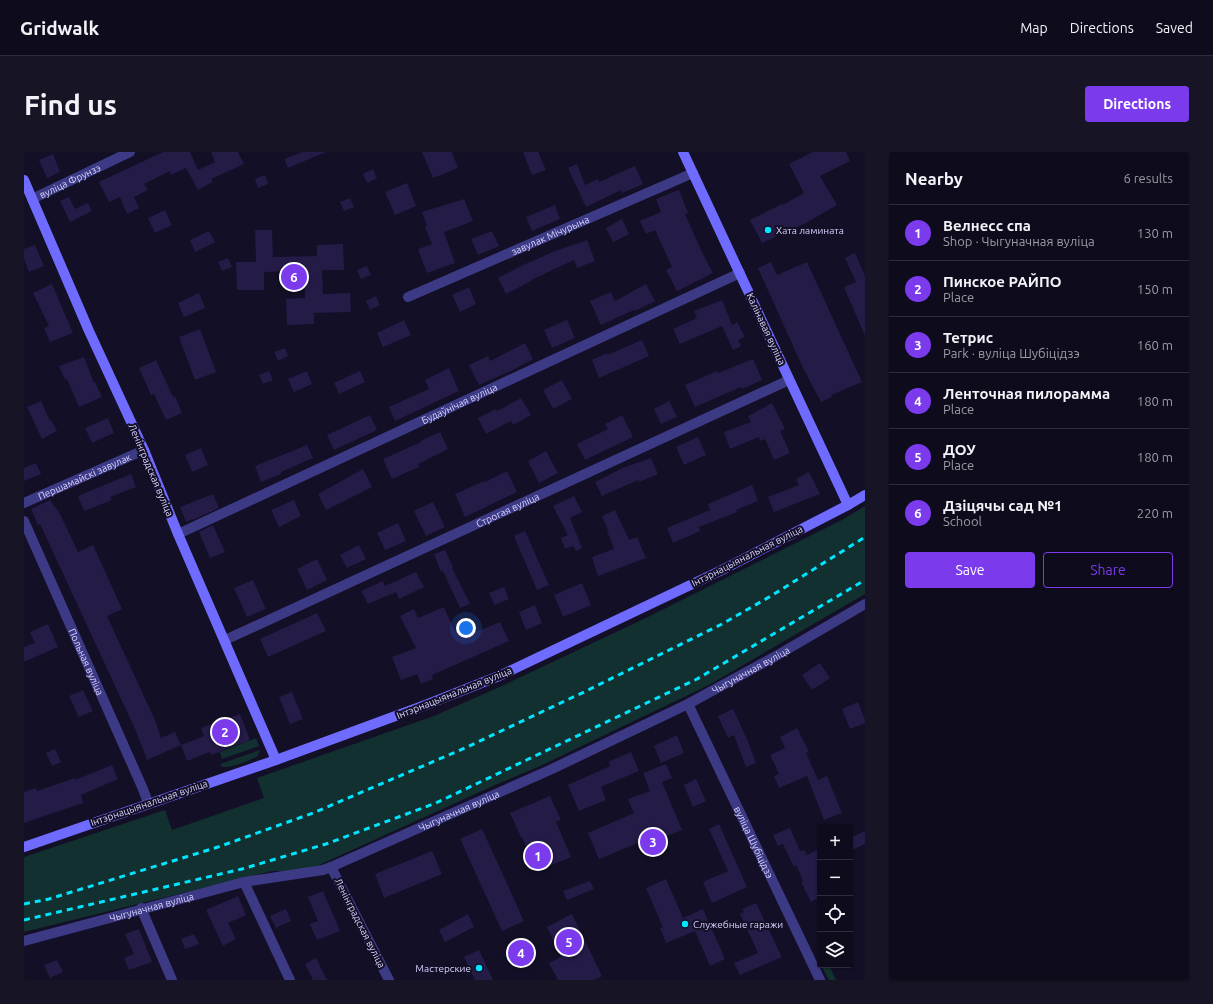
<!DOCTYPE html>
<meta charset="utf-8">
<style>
body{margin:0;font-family:Ubuntu,sans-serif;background:#171425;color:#f1f3f6}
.controls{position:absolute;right:12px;bottom:12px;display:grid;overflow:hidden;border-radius:4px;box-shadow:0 1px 3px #0004}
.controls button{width:36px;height:36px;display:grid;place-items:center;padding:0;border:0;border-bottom:1px solid #2e2b3b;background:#0e0b1c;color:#f1f3f6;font:20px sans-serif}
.you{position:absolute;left:442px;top:476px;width:14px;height:14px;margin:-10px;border:3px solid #fff;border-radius:50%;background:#1a73e8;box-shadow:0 0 0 6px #1a73e833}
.badge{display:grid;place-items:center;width:26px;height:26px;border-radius:50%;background:#7c3aed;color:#fff;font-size:13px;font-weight:700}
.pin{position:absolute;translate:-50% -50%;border:2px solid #fff;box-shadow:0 1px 4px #0006}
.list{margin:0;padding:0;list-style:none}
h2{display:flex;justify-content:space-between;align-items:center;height:52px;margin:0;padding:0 16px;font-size:17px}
h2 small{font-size:13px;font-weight:400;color:#9b9ba3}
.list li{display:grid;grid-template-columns:26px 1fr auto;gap:12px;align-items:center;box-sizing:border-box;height:56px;padding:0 16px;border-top:1px solid #2e2b3b}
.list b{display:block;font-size:15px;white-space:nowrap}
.list p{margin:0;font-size:13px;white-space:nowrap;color:#9b9ba3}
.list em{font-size:13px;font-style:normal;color:#9b9ba3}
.actions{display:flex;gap:8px;padding:12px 16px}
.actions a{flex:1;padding:9px 0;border:1px solid #7c3aed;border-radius:4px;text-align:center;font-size:14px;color:#7c3aed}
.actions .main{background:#7c3aed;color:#fff}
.icon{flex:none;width:22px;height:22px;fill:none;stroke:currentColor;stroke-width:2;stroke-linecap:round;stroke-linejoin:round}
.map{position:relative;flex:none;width:841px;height:828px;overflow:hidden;border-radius:4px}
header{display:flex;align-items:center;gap:24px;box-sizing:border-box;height:56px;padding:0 20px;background:#0e0b1c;border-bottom:1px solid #2e2b3b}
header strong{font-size:19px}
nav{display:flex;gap:22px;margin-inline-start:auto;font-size:14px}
.intro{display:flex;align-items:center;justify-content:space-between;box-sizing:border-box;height:96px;padding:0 24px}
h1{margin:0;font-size:28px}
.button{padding:10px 18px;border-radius:4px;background:#7c3aed;color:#fff;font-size:14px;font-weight:700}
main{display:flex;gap:24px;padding:0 24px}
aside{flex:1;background:#0e0b1c;border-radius:4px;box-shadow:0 1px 3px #0004}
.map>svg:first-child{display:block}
.green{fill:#12302f}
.building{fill:#241b47}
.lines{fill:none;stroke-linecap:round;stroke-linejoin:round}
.street{stroke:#3d3a85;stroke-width:10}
.secondary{stroke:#6f6bff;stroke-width:10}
.rail{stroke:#00e5ff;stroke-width:3;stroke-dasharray:6 5;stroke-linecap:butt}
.poi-dot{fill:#00e5ff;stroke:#130f26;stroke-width:1.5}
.labels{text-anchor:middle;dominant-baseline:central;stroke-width:4;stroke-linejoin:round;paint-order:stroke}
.street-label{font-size:10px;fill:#d9d4ff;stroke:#130f26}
.poi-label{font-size:10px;fill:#d9d4ff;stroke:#130f26;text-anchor:start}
</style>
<header>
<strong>Gridwalk</strong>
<nav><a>Map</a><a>Directions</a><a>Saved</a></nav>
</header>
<div class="intro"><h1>Find us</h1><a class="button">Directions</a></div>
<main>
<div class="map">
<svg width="841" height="828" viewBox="0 0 841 828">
<rect width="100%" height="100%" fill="#130f26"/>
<g class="green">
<polygon points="841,354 841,442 685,533 514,615 471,633 293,714 270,719 248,719 0,780 0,705 141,658 148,678 240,646 233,626 410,564 480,533 624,465 818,368"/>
<polygon points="232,586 235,594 198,607 196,600"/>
<path d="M 236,598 L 234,604 C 224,609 209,616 198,615 L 196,612 Z"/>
<polygon points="797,813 805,813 812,828 805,828"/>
</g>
<g class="building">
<polygon points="139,0 166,0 174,18 191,10 187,0 214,0 220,12 187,27 189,30 174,38 162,16 147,23 146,19 120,32 124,38 110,45 115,56 103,62 96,45 85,50 75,30"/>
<polygon points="278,0 302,0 264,16 260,7"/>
<polygon points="398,0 428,0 434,16 409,26"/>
<polygon points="499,0 514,0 522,18 508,23"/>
<polygon points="789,0 822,0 826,9 796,24 813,53 784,70 738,91 726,68 758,52 759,53 780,41 765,12"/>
<polygon points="29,2 36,20 23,26 15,8"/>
<polygon points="553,12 561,33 574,27 575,30 611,14 619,32 598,41 597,38 562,55 544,16"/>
<polygon points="349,17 353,26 343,31 339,22"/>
<polygon points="241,23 244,32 234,36 231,27"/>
<polygon points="383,31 392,54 371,63 361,40"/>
<polygon points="655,38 664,61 661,62 678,100 689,121 653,139 642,118 648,115 631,78 622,82 616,69 637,60 632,47"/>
<polygon points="45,45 51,57 64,51 68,59 46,70 36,49"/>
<polygon points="326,46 330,55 320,59 316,50"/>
<polygon points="440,47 449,69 420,80 431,111 403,121 394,97 408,92 401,75 403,74 398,60"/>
<polygon points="531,53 536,67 508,79 502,65"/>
<polygon points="141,58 148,73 131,81 124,66"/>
<polygon points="598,67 605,82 589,90 582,76"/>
<polygon points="231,78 248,78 249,105 293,104 293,93 319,92 320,118 298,118 299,142 326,141 327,160 290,161 290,172 263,173 262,147 281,146 280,119 240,120 240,138 213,138 212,110 232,110"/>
<polygon points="185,79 191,90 171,100 166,88"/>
<polygon points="468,79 475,94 454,103 447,87"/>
<polygon points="563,88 571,109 553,116 550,108 507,128 507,129 482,142 474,126 499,113 529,100"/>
<polygon points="11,93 20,114 5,120 0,107 0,97"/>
<polygon points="831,101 841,124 841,184 820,135 832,130 821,106"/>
<polygon points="204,106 208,115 198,119 194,110"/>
<polygon points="747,110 753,123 783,110 838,230 807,243 808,245 797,250 779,216 734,116"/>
<polygon points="343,114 347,123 337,127 333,118"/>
<polygon points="28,132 49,181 26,190 20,176 25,174 9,141"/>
<polygon points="622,132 631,149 611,159 610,158 577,173 566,149 587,140 591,149"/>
<polygon points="445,135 452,152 436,160 428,143"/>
<polygon points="175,141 181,156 160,165 154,151"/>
<polygon points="352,144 356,153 346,158 342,149"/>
<polygon points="698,148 708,173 713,170 721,185 714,188 717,194 709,198 698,174 656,192 649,177 673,166 670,159"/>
<polygon points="380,168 387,183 359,195 353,181"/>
<polygon points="543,168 551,186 528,196 520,178"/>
<polygon points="176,177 192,220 171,228 155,185"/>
<polygon points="618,188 625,204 575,226 568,208 583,201 583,203"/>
<polygon points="501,191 509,207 489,218 455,233 445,213 464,204 466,209"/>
<polygon points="261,196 264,204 254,209 250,200"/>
<polygon points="60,205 70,231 71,230 78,245 55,255 43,227 41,228 35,214"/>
<polygon points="729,207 738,228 718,237 717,235 671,255 661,233 693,219 694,221"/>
<polygon points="132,208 149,245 151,244 158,261 142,268 130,242 127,243 115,216"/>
<polygon points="425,216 435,239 371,269 365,255 405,237 401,228"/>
<polygon points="245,219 249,228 239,232 235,223"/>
<polygon points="283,219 288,232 270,240 264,227"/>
<polygon points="336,219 341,230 315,242 310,231"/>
<polygon points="538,228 548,247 529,257 519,238"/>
<polygon points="497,246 507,263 489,273 487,269 462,282 454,266 472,257 473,259"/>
<polygon points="17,249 26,269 27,268 33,279 18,287 3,255"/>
<polygon points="645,249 653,265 637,272 630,257"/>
<polygon points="748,251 761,277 756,279 766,301 750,308 741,287 736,289 735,285 706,297 700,280 727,270 724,264"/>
<polygon points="346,263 353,278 310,298 303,283"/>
<polygon points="598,263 609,285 561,308 553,292 584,277 581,272"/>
<polygon points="84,266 90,281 68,291 61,276"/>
<polygon points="416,280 424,297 394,312 395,315 368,327 359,307 397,290 396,289"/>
<polygon points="674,285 682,303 660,313 652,295"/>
<polygon points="283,293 289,306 257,320 257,322 237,330 231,314"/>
<polygon points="177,296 184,313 168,320 161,303"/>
<polygon points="522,299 534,321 515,331 504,309"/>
<polygon points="627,306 634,322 615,330 614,328 578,344 571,330 599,316"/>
<polygon points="12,311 17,322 0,329 0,316"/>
<polygon points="339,317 348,335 302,358 294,342"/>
<polygon points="483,319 493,340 441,365 431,342 460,329 461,330"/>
<polygon points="785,320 796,342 750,360 744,345 775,333 772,327"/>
<polygon points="107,322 112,335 86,345 88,348 60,359 54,344"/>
<polygon points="728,333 734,349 712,358 713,360 675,375 676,379 649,391 643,376 686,358 684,352"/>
<polygon points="189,342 195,356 169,368 169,367 162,370 156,355"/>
<polygon points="550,344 558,360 546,366 558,396 552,399 549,394 541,397 537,386 544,383 529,354"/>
<polygon points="26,348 36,362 54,400 69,393 98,457 83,464 131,568 137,586 151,580 157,593 123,608 111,577 16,372 14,373 7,357"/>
<polygon points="270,348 277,364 255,375 247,358"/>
<polygon points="409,350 421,375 402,384 390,359"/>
<polygon points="591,358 605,388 613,385 622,406 574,424 568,405 590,397 583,379 584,378 578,364"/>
<polygon points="374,371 382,389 361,398 353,381"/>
<polygon points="189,373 201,400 186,406 175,380"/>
<polygon points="501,379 525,433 513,438 490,384"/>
<polygon points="335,393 342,407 323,416 316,403"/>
<polygon points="421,398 429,415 428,416 446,452 436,456 419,419 417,420 410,402"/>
<polygon points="293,407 303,428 283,438 273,417"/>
<polygon points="392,420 400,435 375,447 372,440 344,452 337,439 359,429 361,434"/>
<polygon points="229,428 242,457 223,465 210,436"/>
<polygon points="558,431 567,453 539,465 530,443"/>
<polygon points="480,435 485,447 470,453 465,441"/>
<polygon points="511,453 518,471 502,478 495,460"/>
<polygon points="420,455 431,480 441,476 444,483 476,470 485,489 408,523 409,527 397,532 393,522 377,528 368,505 392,496 376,464 390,457 394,466"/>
<polygon points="293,461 302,479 244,505 236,487"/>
<polygon points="24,472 34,495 0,510 0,495 11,491 6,480"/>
<polygon points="796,511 806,526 788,538 778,523"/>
<polygon points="59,538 69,559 55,565 45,544"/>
<polygon points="268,540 279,567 266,572 255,545"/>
<polygon points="834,550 841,568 841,571 826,577 818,557"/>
<polygon points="709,557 723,587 732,611 722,615 710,583 704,586 694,564"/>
<polygon points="216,562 226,588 187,603 186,600 163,609 157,593 180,584 177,576"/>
<polygon points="773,576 785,600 782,601 794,628 803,624 818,661 800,668 783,624 755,636 750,624 755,622 746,603 761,596 756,585"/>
<polygon points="653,583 660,601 637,611 630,594"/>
<polygon points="31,597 37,610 28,614 22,601"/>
<polygon points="607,600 615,619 577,635 582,648 555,659 544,633 586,614 584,610"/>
<polygon points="642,612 648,626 638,630 658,678 640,685 642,690 625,698 621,688 575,707 564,681 610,661 604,647 626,639 619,621"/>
<polygon points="88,613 94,627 57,643 59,651 0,671 0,640 12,636 13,639 51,626 51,628"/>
<polygon points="672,627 682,649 669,655 660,633"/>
<polygon points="526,644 537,668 532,670 547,705 513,719 498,685 497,685 486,661"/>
<polygon points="695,672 723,735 688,751 679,730 704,719 685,677"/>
<polygon points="766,676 776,699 780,698 783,703 796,696 796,745 787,750 777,730 779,729 772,713 770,715 759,692 754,694 749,683"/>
<polygon points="458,677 500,769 478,779 436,687"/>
<polygon points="841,679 841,692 826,699 826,686"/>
<polygon points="408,699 418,722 360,746 351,722"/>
<polygon points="642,727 659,766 679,757 701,807 686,814 671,779 642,791 636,776 639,775 622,736"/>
<polygon points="566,729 570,737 543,748 539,739"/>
<polygon points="299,739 316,779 293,788 286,772 294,769 284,745"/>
<polygon points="214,744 222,763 204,771 212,787 199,794 182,758"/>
<polygon points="732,751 758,805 716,823 710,811 734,801 716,762 720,760 718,757"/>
<polygon points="262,757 267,769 252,776 246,764"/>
<polygon points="444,762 450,775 421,790 415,778"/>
<polygon points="548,762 578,824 570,828 534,828 525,811 537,805 523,775"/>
<polygon points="115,777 128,810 105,818 100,806 110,802 101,782"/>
<polygon points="170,782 175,792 161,797 157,787"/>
<polygon points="504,791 510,803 490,812 484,800"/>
<polygon points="455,798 469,828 451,828 440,805"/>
<polygon points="292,806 303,828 289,828 281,812"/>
<polygon points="33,808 39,820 26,826 20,813"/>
</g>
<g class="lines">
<g class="street">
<path id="s1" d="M 8,47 L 106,0"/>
<path id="s2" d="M 384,145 L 669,21"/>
<path id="s3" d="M 0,351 L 120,298"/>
<path id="s4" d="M 0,369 L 119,637 L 124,651"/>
<path id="s5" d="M 154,382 L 716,121"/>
<path id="s6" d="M 201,488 L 765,228"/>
<path id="s7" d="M 664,552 L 796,828"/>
<polyline points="307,715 365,828"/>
<polyline points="220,730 266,828"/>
<polyline points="117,756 148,828"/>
<path id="s8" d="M 0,789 L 220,730 L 299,718 L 307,715 L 528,617 L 664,552 L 752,504 L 841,452"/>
</g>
<g class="secondary">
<polyline points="659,0 824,353"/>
<polyline points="0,28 65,179 120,298 154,382 252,608"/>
<polyline points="0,695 252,608 404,552 475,524 700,417 824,353 841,343"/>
</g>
<g class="rail">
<polyline points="0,752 25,747 194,695 289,661 441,596 560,540 698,472 747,444 841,385"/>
<polyline points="0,768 218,717 302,692 412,651 673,527 841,428"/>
</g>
</g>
<g class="poi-dot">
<circle cx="744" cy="78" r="4"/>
<circle cx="661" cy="772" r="4"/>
<circle cx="455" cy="816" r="4"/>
</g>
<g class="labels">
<g class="street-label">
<text stroke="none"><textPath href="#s1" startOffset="42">вуліца Фрунзэ</textPath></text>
<text stroke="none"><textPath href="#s2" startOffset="155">завулак Мічурына</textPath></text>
<text transform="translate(742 177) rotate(65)">Калінавая вуліца</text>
<text stroke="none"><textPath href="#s5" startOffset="310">Будаўнічая вуліца</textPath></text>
<text transform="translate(127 318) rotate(67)">Ленінградская вуліца</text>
<text stroke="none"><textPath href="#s3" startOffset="66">Першамайскі завулак</textPath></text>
<text stroke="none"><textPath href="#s6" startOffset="311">Строгая вуліца</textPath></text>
<text transform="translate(723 404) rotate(-27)">Інтэрнацыянальная вуліца</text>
<text stroke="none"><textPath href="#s4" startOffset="154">Польная вуліца</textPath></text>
<text stroke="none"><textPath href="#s8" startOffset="780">Чыгуначная вуліца</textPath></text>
<text transform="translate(430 541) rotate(-22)">Інтэрнацыянальная вуліца</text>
<text transform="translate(125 651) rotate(-19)">Інтэрнацыянальная вуліца</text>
<text stroke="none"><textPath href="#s8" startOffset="456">Чыгуначная вуліца</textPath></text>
<text stroke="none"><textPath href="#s7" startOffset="153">вуліца Шубіцідзэ</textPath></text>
<text stroke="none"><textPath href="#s8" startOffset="132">Чыгуначная вуліца</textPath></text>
<text transform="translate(336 771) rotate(63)">Ленінградская вуліца</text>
</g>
<g class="poi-label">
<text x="752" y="78">Хата ламината</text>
<text x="669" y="772">Служебные гаражи</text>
<text x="447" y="816" text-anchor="end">Мастерские</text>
</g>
</g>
</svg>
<div class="controls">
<button>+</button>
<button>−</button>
<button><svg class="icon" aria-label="locate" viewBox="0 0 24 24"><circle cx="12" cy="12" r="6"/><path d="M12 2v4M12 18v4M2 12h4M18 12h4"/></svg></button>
<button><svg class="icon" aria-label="layers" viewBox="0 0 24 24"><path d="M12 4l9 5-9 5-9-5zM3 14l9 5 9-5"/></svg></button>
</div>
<div class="you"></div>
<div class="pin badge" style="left:514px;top:704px">1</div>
<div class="pin badge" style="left:201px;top:580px">2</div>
<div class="pin badge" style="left:629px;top:690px">3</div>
<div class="pin badge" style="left:497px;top:801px">4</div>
<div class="pin badge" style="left:545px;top:790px">5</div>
<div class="pin badge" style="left:270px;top:125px">6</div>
</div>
<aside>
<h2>Nearby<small>6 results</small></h2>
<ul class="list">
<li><span class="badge">1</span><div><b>Велнесс спа</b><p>Shop · Чыгуначная вуліца</p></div><em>130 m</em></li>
<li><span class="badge">2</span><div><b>Пинское РАЙПО</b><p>Place</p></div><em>150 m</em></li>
<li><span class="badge">3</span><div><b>Тетрис</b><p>Park · вуліца Шубіцідзэ</p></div><em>160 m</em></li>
<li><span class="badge">4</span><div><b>Ленточная пилорамма</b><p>Place</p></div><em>180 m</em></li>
<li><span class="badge">5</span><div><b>ДОУ</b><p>Place</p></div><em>180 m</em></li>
<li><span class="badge">6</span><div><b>Дзіцячы сад №1</b><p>School</p></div><em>220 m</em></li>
</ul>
<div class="actions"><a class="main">Save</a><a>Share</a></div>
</aside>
</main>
